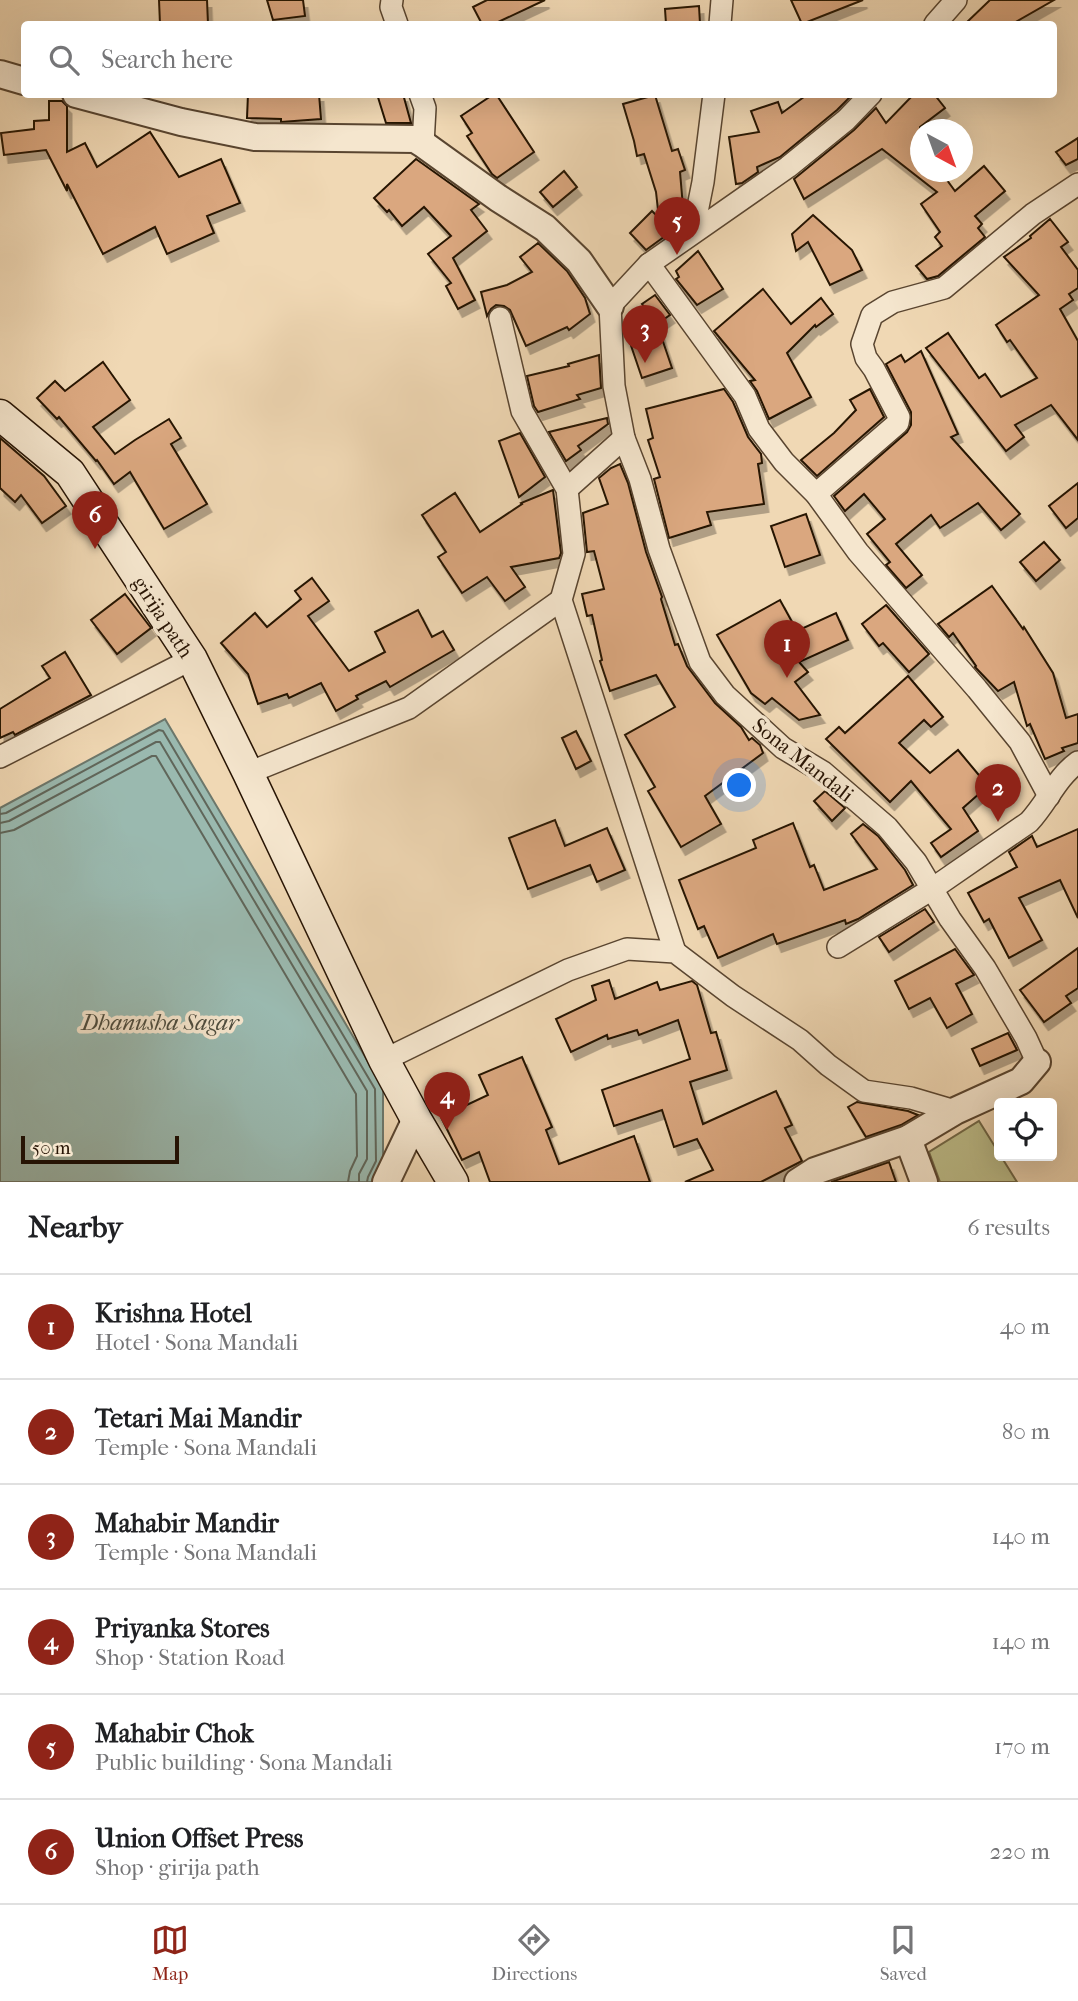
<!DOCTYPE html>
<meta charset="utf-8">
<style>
body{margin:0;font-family:"IM FELL French Canon",serif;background:#f2f2f2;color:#202124}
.controls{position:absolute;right:21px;bottom:21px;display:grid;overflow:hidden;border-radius:7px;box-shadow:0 7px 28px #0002}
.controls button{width:63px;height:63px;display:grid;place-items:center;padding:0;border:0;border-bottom:2px solid #e0e0e0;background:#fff;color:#202124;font:35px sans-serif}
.compass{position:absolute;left:910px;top:119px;width:63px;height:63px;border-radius:50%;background:#fff;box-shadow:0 7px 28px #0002;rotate:139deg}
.scale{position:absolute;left:21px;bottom:18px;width:158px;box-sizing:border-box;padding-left:7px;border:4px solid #271404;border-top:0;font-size:19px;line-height:24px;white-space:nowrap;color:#271404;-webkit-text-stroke:5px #f5e6ce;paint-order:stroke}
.you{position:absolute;left:740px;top:786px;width:24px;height:24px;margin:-18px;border:5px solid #fff;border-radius:50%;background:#1a73e8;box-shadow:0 0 0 10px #1a73e833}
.badge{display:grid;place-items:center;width:46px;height:46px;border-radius:50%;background:#8f2418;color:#fff;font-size:23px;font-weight:700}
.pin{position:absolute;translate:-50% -58px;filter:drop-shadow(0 2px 4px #0008)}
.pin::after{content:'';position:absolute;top:37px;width:24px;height:21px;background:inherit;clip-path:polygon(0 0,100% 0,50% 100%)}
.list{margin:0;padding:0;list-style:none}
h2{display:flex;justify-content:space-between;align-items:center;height:91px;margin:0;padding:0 28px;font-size:30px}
h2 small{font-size:23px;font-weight:400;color:#757577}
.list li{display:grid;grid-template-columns:46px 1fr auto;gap:21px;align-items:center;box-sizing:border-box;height:105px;padding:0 28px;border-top:2px solid #e0e0e0}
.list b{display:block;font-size:26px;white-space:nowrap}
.list p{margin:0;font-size:23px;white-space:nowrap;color:#757577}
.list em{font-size:23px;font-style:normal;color:#757577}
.icon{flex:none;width:38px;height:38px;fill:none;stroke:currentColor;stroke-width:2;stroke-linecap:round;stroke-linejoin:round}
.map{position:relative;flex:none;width:1078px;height:1182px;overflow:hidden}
.search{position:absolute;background:#fff;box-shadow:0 7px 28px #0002;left:21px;right:21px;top:21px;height:77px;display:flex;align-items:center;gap:18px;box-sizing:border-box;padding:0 24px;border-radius:7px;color:#757577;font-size:26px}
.sheet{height:721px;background:#fff}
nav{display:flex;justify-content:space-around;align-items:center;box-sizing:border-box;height:98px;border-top:2px solid #e0e0e0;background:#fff;font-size:19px;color:#757577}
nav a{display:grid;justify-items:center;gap:4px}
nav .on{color:#8f2418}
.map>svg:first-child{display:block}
.green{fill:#bdbe8b;stroke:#726948;stroke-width:2}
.water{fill:#9ab9af;stroke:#6c776b;stroke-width:2}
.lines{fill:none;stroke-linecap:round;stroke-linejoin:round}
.shore{stroke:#60665a;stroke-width:2}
.building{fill:#daa77f;stroke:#271404;stroke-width:2;filter:url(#shadow)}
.minor-casing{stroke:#594530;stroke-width:24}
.tertiary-casing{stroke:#594530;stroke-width:30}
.secondary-casing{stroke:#271404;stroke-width:33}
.minor{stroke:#f5e6ce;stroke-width:21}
.tertiary{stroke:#f5e6ce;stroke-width:26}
.secondary{stroke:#f5e6ce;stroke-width:30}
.labels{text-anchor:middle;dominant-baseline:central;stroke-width:7;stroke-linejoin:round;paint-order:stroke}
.street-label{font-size:21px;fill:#271404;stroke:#f5e6ce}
.water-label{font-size:23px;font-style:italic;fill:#4f4e40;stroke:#f5e6ce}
</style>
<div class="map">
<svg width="1078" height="1182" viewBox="0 0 1078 1182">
<defs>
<filter id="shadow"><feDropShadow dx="4.5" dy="8" stdDeviation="0" flood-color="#0004"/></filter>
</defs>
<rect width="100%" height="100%" fill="#f0d8b4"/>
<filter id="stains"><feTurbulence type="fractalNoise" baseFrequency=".00286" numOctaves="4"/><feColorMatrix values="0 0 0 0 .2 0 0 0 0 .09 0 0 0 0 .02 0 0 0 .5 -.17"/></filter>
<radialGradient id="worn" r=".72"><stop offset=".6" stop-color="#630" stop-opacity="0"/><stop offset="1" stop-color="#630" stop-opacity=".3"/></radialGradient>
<polygon class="green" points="979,1121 1017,1182 940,1182 929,1152"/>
<polygon class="water" points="165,719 383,1087 383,1163 373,1182 0,1182 0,808"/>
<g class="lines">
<g class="shore">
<polyline points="0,814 6,813 159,730 163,731 375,1089 376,1161 368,1177 367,1182"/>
<polyline points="0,823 9,821 156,742 160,742 367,1091 367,1159 359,1174 359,1182"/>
<polyline points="0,833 14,830 152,756 156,756 356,1094 357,1156 350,1171 348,1182"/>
</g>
</g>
<g class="building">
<polygon points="159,0 207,0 208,24 160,24"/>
<polygon points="267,0 303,0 305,16 273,20"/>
<polygon points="487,0 545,0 494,24 482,24 473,7"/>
<polygon points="791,0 863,0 802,24"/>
<polygon points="990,0 1054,0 1012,24 965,24"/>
<polygon points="699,6 700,24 666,24 665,9"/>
<polygon points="248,94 319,94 321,119 281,122 281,119 247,118"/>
<polygon points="377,94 403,94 411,123 386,123"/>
<polygon points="494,94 496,94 534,152 497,178 492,174 467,136 472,133 461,116"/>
<polygon points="808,94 852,95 837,110 780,157 757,167 758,172 742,183 736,184 729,137 759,132 751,111 778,102 782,113"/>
<polygon points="914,94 934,94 945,108 920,127 920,172 941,172 955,191 984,166 1005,191 975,216 982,224 978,228 985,237 938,276 927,279 916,266 942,246 935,237 940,232 921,204 937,192 882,149 804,199 794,179 854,130 876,108 886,123"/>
<polygon points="655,95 672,151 678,149 685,170 680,172 683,207 658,210 656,192 644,154 637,156 634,141 623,104"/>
<polygon points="49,101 62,101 67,106 67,152 85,143 97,167 150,132 179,177 221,159 240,203 207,216 214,233 167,254 155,227 103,254 67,184 67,191 46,150 4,155 1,133 34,129 34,121 49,120"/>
<polygon points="1078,138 1078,159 1066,165 1056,152"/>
<polygon points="416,159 479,204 471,210 487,231 453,258 475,300 458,309 446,286 451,283 428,254 451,236 424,207 402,226 389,210 387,212 374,198"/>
<polygon points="564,171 577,187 553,207 540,192"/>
<polygon points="652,211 672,231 646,250 630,233"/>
<polygon points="813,215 852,250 862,270 830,285 808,242 796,251 792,234"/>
<polygon points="1050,219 1068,242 1061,247 1078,270 1078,288 1069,294 1073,300 1060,309 1078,341 1078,440 1051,405 1015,425 1024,437 1006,451 926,348 948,333 979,378 985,374 1001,397 1037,378 1010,340 1007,342 996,325 1039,295 1004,257 1031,238 1030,236"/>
<polygon points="538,243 567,271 585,298 590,314 569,330 567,327 526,346 510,310 504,306 496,305 491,309 487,316 481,292 507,285 532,272 520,257"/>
<polygon points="698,251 723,289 697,305 676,279 679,277 676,271"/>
<polygon points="763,289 791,324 821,298 833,314 816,327 815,325 787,353 811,397 769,419 757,391 750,381 755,380 714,331"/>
<polygon points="655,295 670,315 657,324 672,368 642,378 624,325 651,316 642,304"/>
<polygon points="921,351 958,434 951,437 1020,514 1001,530 978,503 940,528 931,515 896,544 922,575 906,588 886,565 890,562 867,534 885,519 864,494 845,511 834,496 907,432 911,425 911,412 886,364 901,355 905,362"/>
<polygon points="599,355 601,388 577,395 580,399 538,412 534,406 527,376 569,366 568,364"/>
<polygon points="103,362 130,400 93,427 115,454 135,440 169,419 181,438 171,444 207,504 164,529 130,472 114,484 97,460 96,461 59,417 57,419 37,398 55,381 65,391"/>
<polygon points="724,389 733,402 748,437 761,454 762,463 758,464 764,504 707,512 711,525 669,538 654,479 660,477 648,440 653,438 646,409"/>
<polygon points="870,389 884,417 817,476 801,460 834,433 856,410 850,400"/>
<polygon points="607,418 608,424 578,446 581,450 566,461 549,432"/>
<polygon points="520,433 545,477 519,497 499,441"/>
<polygon points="0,438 44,476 66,506 42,523 21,495 15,502 0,488"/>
<polygon points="620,464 628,483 646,552 662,597 661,599 675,645 678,644 687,666 715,703 741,727 749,740 752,738 760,745 763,753 705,796 721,824 681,847 648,791 655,787 625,735 675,707 656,675 610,691 600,661 602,660 592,615 587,616 582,594 604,589 594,551 587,552 583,513 608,504 599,478 611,468"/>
<polygon points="1078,483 1078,518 1066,528 1049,506"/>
<polygon points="553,490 561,553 559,558 511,567 525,587 505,601 487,577 462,593 438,557 446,552 422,515 455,493 480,532 522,504 521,503"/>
<polygon points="806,514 820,555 785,567 771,526"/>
<polygon points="1044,542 1060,560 1036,581 1020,562"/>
<polygon points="312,578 329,601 308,616 349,671 385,652 375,632 418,610 432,637 443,631 454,650 390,687 386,681 356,696 358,699 336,711 321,683 289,698 287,694 258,704 248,674 221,643 255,613 267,627 301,599 295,591"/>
<polygon points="992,586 1023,629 1024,627 1053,673 1066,718 1078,714 1078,743 1062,748 1064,751 1045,759 1030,724 1027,726 1014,682 998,691 975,667 976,666 953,633 949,637 938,624"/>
<polygon points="125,594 151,628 117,654 91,620"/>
<polygon points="780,600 797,631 836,613 848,640 799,662 808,672 795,682 820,715 799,720 772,698 765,704 751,693 717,635"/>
<polygon points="886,605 929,654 909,672 883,643 879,646 862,624"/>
<polygon points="65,652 91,695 15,735 13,732 0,738 0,709 50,678 42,666"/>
<polygon points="908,676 943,717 931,727 924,720 899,743 930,773 958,750 988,786 963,808 978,831 941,857 931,843 951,829 911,781 890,802 826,739 839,727 845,733"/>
<polygon points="576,731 591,761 576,769 562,738"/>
<polygon points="825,791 845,808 832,821 814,801"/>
<polygon points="555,820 565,846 607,828 625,870 597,882 590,865 528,889 509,838"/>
<polygon points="793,823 810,867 814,865 824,890 877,869 851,834 863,824 878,836 905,870 913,885 858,919 846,924 845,920 777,944 773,934 718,958 704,926 698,929 679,880 756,848 753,840"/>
<polygon points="1078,829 1078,918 1060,880 1019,898 1042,940 1009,958 989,919 984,922 968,893 1017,867 1009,852 1032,836 1037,847"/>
<polygon points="925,909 934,922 889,952 879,937"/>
<polygon points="1078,948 1078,988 1066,996 1071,1003 1044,1022 1020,990"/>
<polygon points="955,949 974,975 956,984 972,1014 947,1028 930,998 909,1009 895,981"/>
<polygon points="609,980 615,999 657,982 660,990 692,981 697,985 711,1033 716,1032 727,1070 690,1082 703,1124 776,1091 792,1125 785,1128 802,1161 761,1182 685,1182 713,1170 697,1139 674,1147 662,1110 614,1126 602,1090 690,1059 678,1020 639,1035 637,1030 608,1039 607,1035 571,1052 556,1019 596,1000 592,986"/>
<polygon points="1008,1033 1017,1050 980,1066 972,1049"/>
<polygon points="522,1057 552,1127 546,1130 559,1164 634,1136 650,1182 490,1182 479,1152 462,1160 441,1117 488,1095 479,1075"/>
<polygon points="857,1102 908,1111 918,1115 901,1125 866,1137 848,1107"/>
<polygon points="889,1162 896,1182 831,1182"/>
</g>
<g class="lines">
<defs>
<g id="minor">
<polyline points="392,0 391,7 397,24"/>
<polyline points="720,24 722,0"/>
<polyline points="935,24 956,0"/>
<polyline points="420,94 425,108 423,144"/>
<polyline points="871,94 846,120 788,167 649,264 610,306 614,386 624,438 640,479 659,549 700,662 725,695 783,748 823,772 887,827 916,862 950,919 985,968 1026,1038 1037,1062"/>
<polyline points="693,232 703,182 714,94"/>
<polyline points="649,264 745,396 759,429 784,462 816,494 858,552 977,689 1020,742 1049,796"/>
<polyline points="500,318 522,411 567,489 574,554 561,600 675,952"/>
<polyline points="567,489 624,438"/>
<polyline points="816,494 898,423 899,417 874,369 866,358 862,344 872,315 893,302 944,288 1033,214 1078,184"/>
<polyline points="0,757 192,659"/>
<polyline points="248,773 409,708 561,600"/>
<path d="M 838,947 L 932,889 L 1029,822 C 1047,803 1056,778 1078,762"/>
<polyline points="384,1060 568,970 627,949 675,952 733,996 800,1040 828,1065 864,1091 911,1098 955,1111"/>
</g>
<g id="tertiary">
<polyline points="0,74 24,81"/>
<polyline points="76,94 181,122 255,137 415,139 423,144 498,198 545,228 579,261 610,306"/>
<polyline points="908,1139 924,1182"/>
<polyline points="386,1182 416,1119"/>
<polyline points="798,1182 815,1171 908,1139 955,1111 1021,1081 1037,1062"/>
</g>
<polyline id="secondary" points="0,415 70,473 192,659 248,773 384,1060 416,1119 453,1182"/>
</defs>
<use href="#minor" class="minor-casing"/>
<use href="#tertiary" class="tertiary-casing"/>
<use href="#secondary" class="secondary-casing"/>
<use href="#minor" class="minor"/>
<use href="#tertiary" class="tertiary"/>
<use href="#secondary" class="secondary"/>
</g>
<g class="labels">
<g class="street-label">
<text transform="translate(163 617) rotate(57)">girija path</text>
<text transform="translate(803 760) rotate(38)">Sona Mandali</text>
</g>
<g class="water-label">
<text x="160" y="1022">Dhanusha Sagar</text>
</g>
</g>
<rect width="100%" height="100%" filter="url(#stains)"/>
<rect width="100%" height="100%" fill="url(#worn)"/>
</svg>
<div class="controls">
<button><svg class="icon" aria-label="locate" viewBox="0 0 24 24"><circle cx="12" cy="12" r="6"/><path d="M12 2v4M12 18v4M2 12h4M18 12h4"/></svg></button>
</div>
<svg class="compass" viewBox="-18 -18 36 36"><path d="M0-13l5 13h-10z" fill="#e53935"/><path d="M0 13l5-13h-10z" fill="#757577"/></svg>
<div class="scale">50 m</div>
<div class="you"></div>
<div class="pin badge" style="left:787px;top:678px">1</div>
<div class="pin badge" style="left:998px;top:822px">2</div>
<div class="pin badge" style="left:645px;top:363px">3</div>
<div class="pin badge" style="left:447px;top:1130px">4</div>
<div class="pin badge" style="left:677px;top:255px">5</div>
<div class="pin badge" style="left:95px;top:549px">6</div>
<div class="search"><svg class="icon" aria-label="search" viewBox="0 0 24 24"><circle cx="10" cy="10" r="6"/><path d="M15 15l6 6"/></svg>Search here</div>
</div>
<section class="sheet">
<h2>Nearby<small>6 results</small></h2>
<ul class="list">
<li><span class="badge">1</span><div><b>Krishna Hotel</b><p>Hotel · Sona Mandali</p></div><em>40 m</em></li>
<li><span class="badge">2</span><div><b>Tetari Mai Mandir</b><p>Temple · Sona Mandali</p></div><em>80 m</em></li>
<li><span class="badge">3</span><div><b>Mahabir Mandir</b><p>Temple · Sona Mandali</p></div><em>140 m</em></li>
<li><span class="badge">4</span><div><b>Priyanka Stores</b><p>Shop · Station Road</p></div><em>140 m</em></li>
<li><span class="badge">5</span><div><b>Mahabir Chok</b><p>Public building · Sona Mandali</p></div><em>170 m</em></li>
<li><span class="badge">6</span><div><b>Union Offset Press</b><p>Shop · girija path</p></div><em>220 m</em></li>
</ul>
</section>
<nav>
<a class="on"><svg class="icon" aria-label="map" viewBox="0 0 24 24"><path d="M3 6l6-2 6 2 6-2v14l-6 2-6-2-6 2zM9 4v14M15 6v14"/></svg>Map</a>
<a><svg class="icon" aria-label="directions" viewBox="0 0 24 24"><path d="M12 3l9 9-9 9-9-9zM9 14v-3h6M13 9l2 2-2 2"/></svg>Directions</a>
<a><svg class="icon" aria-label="saved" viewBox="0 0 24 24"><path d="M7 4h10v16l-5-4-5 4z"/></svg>Saved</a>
</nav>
